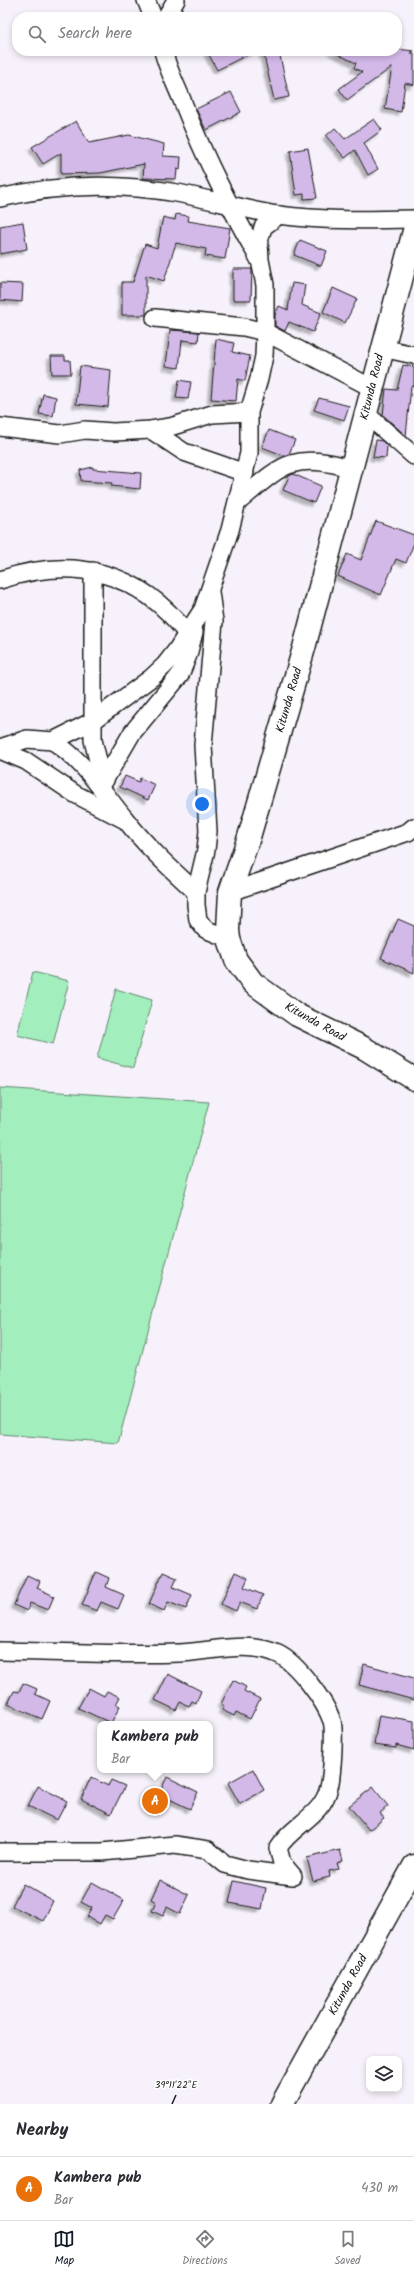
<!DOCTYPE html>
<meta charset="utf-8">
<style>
body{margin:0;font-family:Kalam,sans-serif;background:#f7f7f7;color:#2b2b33}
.controls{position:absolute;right:12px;bottom:12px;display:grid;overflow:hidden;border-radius:8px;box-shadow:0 2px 6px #0003}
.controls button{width:36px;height:36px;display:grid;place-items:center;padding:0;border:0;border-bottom:1px solid #e1e1e2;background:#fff;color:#2b2b33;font:20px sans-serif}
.you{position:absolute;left:202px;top:804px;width:14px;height:14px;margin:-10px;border:3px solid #fff;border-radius:50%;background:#1a73e8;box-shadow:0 0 0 6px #1a73e833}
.badge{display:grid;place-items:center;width:26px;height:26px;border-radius:50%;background:#111827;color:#fff;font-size:13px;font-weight:700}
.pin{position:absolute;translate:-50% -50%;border:2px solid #fff;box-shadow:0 1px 4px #0006}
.popup{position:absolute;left:97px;top:1721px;width:116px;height:52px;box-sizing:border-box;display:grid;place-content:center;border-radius:8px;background:#fff;filter:drop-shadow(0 1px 3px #0005);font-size:13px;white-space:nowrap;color:#7c7c81}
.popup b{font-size:15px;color:#2b2b33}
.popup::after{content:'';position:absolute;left:50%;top:100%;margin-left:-8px;border:8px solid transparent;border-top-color:#fff}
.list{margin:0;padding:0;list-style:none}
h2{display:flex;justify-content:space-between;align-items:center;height:52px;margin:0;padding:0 16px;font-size:17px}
h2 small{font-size:13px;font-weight:400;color:#7c7c81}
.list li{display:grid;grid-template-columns:26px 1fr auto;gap:12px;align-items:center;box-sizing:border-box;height:64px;padding:0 16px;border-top:1px solid #e1e1e2}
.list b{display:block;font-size:15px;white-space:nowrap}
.list p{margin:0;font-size:13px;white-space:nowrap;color:#7c7c81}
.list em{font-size:13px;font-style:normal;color:#7c7c81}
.icon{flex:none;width:22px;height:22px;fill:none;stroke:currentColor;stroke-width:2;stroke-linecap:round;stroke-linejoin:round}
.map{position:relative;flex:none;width:414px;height:2104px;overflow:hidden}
.search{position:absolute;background:#fff;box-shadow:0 2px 6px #0003;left:12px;right:12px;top:12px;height:44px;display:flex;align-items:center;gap:10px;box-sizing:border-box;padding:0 14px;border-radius:16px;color:#7c7c81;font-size:15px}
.sheet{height:116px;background:#fff}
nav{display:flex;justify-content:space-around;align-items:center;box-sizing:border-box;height:56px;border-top:1px solid #e1e1e2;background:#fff;font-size:11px;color:#7c7c81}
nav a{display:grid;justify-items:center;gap:2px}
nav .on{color:#111827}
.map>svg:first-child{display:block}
.green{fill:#a3eebd;stroke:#60856c}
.building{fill:#d3b9e8;stroke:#1c1c1c;filter:url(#shadow)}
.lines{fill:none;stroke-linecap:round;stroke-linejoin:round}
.street-casing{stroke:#1c1c1c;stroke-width:20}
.secondary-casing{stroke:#1c1c1c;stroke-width:25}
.street{stroke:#fff;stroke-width:17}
.secondary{stroke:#fff;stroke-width:22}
.ticks{fill:none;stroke:#1c1c1c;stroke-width:1.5}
.labels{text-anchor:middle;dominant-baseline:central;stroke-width:3;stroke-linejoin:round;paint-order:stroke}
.street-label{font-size:12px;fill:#1c1c1c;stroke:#fff}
.ticks-label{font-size:10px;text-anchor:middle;fill:#1c1c1c;stroke:#fff;stroke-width:3;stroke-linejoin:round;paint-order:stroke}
</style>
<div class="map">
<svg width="414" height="2104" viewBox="0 0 414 2104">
<defs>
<filter id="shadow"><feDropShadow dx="-3.5" dy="3.5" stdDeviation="1" flood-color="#0004"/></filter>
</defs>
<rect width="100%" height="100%" fill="#f6f1fa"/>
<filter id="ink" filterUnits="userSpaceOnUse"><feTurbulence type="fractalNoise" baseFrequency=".025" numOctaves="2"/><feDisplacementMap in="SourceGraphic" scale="8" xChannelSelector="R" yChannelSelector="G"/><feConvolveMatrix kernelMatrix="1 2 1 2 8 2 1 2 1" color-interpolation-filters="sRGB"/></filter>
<g filter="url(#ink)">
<g class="green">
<polygon points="33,972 69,981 53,1044 17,1035"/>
<polygon points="116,989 152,1000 133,1068 97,1058"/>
<polygon points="0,1088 209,1102 118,1443 0,1434"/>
</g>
<g class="building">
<polygon points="397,49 414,51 411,53 414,53 414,85 405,83 401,112 385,109 392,67 347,100 339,89 362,72 354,68 356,63 331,51 397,51"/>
<polygon points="207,51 255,51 217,70"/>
<polygon points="263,51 279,51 289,97 274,100"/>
<polygon points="231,92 241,112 206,130 196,109"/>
<polygon points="374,119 382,130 364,143 378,169 368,175 355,150 345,158 326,136 335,128 345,139"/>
<polygon points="76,121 89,143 129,135 164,144 163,156 181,157 180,170 177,169 176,179 143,178 144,164 100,173 61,174 61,153 43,164 32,147"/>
<polygon points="308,148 317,198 304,199 304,194 296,195 290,151"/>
<polygon points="176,214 189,216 188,221 230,228 225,259 205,256 206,249 176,243 164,281 146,275 146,315 122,315 122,282 133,282 145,244 157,248 163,217 175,220"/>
<polygon points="23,222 27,249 0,254 0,226"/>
<polygon points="300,240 327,251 321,266 294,255"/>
<polygon points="233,269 252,269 251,300 233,300"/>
<polygon points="0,283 23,284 22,302 0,300"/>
<polygon points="292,283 305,285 302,305 321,313 313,332 289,322 285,331 275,326 275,315 279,306 288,310"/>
<polygon points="333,288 357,299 345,323 323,312"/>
<polygon points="170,330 199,332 198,342 182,340 179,368 166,366"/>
<polygon points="216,339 234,343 232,352 250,356 245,381 238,379 236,401 211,399"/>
<polygon points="51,356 65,356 65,360 70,360 71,374 52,374"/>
<polygon points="403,365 414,367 414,387 411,386 406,436 383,415 386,389 397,390"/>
<polygon points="80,366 111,370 108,407 76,404"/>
<polygon points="179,380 191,382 188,399 176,398"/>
<polygon points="43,394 56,397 53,416 39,414"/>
<polygon points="319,398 349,406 344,420 314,410"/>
<polygon points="269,430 295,440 289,454 285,456 262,447"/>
<polygon points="376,440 382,441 387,446 386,458 373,457"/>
<polygon points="93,467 93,469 141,473 140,489 111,486 112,483 81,481 80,470"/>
<polygon points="293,474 321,486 314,503 283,490 289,476"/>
<polygon points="376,521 414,535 414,543 406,563 396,559 381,595 338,576 347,554 361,560"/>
<polygon points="125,776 139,782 140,778 155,785 148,800 120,787"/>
<polygon points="398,919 414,926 414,973 381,958"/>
<polygon points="96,1572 109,1578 106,1587 124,1595 118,1609 101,1602 97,1611 82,1605"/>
<polygon points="163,1572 177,1578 173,1587 192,1595 186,1609 168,1602 164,1611 149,1604"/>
<polygon points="235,1572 248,1578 244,1587 263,1595 257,1609 240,1602 236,1611 221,1604"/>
<polygon points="27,1575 40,1581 37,1588 54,1596 48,1610 30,1603 27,1611 14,1605"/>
<polygon points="364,1664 414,1678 414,1700 359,1685"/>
<polygon points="168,1674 201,1691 196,1703 192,1701 189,1706 180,1702 176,1710 155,1700"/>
<polygon points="233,1680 246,1687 244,1691 260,1699 250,1719 236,1712 234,1716 222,1710 224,1706 221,1704"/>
<polygon points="23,1683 37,1689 35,1694 50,1701 42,1719 8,1704 14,1691 19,1692"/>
<polygon points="89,1688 104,1696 107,1691 120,1697 116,1704 120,1706 111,1723 78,1708"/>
<polygon points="379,1715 414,1721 414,1750 396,1745 396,1748 374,1745"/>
<polygon points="253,1769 264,1790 240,1804 228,1783"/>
<polygon points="91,1777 108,1786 111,1780 125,1786 111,1814 81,1799"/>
<polygon points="167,1777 198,1792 190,1809 159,1794"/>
<polygon points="38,1786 67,1801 57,1820 28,1806"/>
<polygon points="373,1787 388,1806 380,1813 384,1818 369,1830 349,1806"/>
<polygon points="340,1850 343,1861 337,1863 339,1869 329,1871 330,1877 313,1881 307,1858"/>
<polygon points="160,1880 189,1895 180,1914 167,1907 163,1916 152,1911 156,1902 151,1899"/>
<polygon points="234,1881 266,1888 262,1909 229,1903"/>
<polygon points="92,1882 124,1900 113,1919 105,1915 100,1924 87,1916 92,1908 81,1902"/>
<polygon points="23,1884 53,1901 43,1921 12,1906"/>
</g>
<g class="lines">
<defs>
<g id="street">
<polyline points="146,0 153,17"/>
<polyline points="166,17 176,0"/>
<path d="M 163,51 C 168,70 177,87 184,105 C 206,161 230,207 259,259"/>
<path d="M 0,198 C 57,184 119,183 177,193 C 211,199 244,210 278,215 C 323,221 369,220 414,219"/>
<polyline points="155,318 244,327 265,332 372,388"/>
<polyline points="382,348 414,355"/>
<polyline points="366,414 414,456"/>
<polyline points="0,427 60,434 85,430 113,432 151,430 170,427 212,414 249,412"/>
<polyline points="151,430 184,452 245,473"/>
<path d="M 237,503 C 282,465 291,451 353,469"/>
<polyline points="93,571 93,740 100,769 105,780"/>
<path d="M 0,580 C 73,555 140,571 187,634"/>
<polyline points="210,592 214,621 203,745 208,831 206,850 196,892 196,905 198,920 205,929 229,939"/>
<path d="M 53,741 C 86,763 101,790 125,819 C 146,846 171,869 196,892"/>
<polyline points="0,748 27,739 53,741 93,721 151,678 165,665 176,651 203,609 230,530 249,453 249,412 259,379 264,356 265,332 265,285 260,260 259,242 263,227 279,215"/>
<polyline points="0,750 26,761 75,794 123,819"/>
<polyline points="101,786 132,733 180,675 188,655 194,632"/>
<polyline points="230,892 408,832 414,827"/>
<path d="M 0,1651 C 59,1652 119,1655 179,1653 C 209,1652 248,1640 278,1654 C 297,1663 325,1701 332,1721 C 335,1730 332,1777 329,1787 C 323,1816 292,1825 278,1848 L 282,1863 L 293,1876 L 248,1870 L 225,1864 L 208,1850 L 175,1845 L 102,1852 L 0,1852"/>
</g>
<g id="secondary">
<polyline points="414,231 304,648 249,837 230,892 228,930 229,939 236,960 253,983 297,1015 364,1048 414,1079"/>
<polyline points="282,2104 414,1866"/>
</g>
</defs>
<use href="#street" class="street-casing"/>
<use href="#secondary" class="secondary-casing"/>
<use href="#street" class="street"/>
<use href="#secondary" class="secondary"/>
</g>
</g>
<path class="ticks" d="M 172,2104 L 176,2095"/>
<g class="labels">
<g class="street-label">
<text transform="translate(372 387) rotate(-76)">Kitunda Road</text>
<text transform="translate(289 700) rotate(-74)">Kitunda Road</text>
<text transform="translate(315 1022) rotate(29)">Kitunda Road</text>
<text transform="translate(348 1985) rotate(-61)">Kitunda Road</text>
</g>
</g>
<g class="ticks-label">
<text x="176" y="2088">39°11'22"E</text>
</g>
</svg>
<div class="controls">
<button><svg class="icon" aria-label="layers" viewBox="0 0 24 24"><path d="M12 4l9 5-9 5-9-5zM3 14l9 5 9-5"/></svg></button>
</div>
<div class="you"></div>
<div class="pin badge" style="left:155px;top:1801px;background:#e8710a">A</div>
<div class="popup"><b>Kambera pub</b>Bar</div>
<div class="search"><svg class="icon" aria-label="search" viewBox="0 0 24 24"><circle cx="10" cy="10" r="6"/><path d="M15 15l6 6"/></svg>Search here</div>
</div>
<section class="sheet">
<h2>Nearby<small></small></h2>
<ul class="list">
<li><span class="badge" style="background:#e8710a">A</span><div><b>Kambera pub</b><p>Bar</p></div><em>430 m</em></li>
</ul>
</section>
<nav>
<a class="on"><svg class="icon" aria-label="map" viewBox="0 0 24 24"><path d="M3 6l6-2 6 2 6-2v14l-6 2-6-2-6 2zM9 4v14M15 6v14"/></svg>Map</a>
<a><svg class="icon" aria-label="directions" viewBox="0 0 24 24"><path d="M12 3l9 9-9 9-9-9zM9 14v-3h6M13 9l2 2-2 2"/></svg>Directions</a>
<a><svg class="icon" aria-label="saved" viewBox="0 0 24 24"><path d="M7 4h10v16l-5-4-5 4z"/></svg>Saved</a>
</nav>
